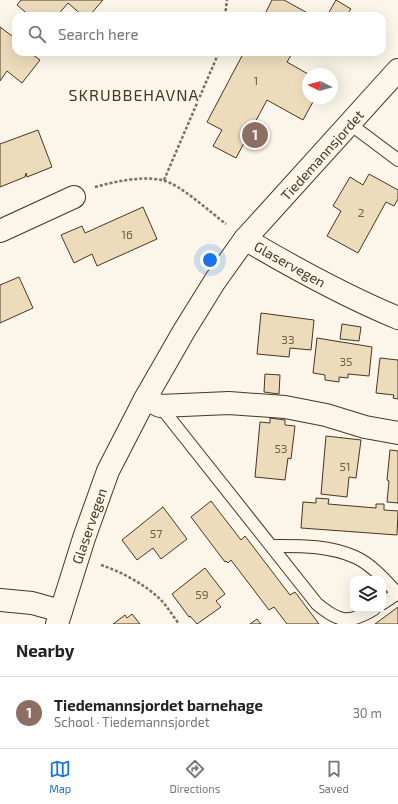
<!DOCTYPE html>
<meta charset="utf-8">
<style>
body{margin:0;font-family:"Exo 2",sans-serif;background:#f6f6f6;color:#222}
.controls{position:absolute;right:12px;bottom:12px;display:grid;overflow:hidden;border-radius:8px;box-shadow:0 4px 16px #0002}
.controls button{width:36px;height:36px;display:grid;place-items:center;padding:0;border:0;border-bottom:1px solid #e0e0e0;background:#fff;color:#222;font:20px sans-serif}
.compass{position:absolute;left:302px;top:68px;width:36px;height:36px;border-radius:50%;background:#fff;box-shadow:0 4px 16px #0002;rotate:275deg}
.you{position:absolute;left:210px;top:260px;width:14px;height:14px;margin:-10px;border:3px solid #fff;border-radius:50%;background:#1a73e8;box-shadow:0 0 0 6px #1a73e833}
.badge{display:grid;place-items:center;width:26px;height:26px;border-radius:50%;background:#1a73e8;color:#fff;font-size:13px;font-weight:700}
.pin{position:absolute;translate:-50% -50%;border:2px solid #fff;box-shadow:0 1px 4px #0006}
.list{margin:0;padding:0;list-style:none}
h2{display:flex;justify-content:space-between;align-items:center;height:52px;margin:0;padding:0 16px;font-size:17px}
h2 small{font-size:13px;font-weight:400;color:#767676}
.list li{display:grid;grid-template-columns:26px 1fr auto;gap:12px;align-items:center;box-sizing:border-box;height:72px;padding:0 16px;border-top:1px solid #e0e0e0}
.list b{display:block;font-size:15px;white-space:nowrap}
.list p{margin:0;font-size:13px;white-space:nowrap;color:#767676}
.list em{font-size:13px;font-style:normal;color:#767676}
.icon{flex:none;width:22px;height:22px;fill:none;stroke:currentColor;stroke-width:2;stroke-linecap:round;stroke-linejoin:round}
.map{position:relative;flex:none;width:398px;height:624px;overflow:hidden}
.search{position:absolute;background:#fff;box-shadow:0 4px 16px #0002;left:12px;right:12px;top:12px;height:44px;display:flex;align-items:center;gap:10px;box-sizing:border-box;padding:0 14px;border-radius:12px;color:#767676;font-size:15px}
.sheet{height:124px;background:#fff}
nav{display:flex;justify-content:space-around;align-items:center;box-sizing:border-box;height:56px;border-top:1px solid #e0e0e0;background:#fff;font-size:11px;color:#767676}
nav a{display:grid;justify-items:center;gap:2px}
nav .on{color:#1a73e8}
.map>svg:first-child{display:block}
.building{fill:#ecdcbc;stroke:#4a3520}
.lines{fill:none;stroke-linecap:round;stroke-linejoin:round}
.service-casing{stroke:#4a3520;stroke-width:14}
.minor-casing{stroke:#4a3520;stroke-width:24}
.path{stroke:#7f6f5c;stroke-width:2.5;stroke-dasharray:3 2;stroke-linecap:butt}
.service{stroke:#fbf6e9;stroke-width:12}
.minor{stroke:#fbf6e9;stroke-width:22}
.labels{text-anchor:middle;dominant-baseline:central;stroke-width:3;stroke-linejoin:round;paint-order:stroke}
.number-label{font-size:12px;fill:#725f47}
.street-label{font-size:14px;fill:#4a3520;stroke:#fbf6e9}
.quarter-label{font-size:16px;letter-spacing:1px;fill:#4a3520;stroke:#fbf6e9}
</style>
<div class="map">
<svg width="398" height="624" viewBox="0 0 398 624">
<rect width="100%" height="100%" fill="#fbf6e9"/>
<g class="building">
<polygon points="21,0 103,0 89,16 83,16 68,3 57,16 30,16 17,5"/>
<polygon points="272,0 284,0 313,16 264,16"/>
<polygon points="336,0 351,9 346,16 330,16 328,14"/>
<polygon points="0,27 16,39 16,52 29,52 40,60 22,83 7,71 0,81"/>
<polygon points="244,52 293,52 287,62 308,74 308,98 315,98 303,120 267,100 236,158 213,146 222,130 207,122"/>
<polygon points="38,130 52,167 27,177 26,173 25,177 0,187 0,144"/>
<polygon points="369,174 398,190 398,199 394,206 386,202 358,253 327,236 341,211 333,206 350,177 363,185"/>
<polygon points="143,207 157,239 97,266 92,254 74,263 61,235 82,226 85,233"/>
<polygon points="19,277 33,308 0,323 0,285"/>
<polygon points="261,313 314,320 311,350 290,348 289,357 257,354"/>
<polygon points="342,324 361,327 359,341 340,339"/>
<polygon points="317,338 372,347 369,376 348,374 348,378 339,377 339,382 325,380 325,375 313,373"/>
<polygon points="380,358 398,360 398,399 393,398 394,395 376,393"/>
<polygon points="265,374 280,375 279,394 264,392"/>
<polygon points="270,418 285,420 285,425 295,426 291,459 288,458 285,480 255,477 260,422 270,423"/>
<polygon points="326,436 361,440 356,478 349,477 347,497 321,494"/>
<polygon points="390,450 398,451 398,503 387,502 389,481 387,480"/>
<polygon points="316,498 329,499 328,504 376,508 376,504 384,504 384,510 398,511 397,535 301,528 303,502 316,503"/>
<polygon points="211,501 241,540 245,536 290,595 295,592 319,624 287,624 274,607 269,610 231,560 228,563 226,561 225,562 191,517"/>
<polygon points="163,507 187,539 161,559 153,548 137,560 122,540"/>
<polygon points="205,568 225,594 216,601 221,607 197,624 190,616 189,617 172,594"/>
<polygon points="398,607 398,624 375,624"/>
<polygon points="132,614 140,624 113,624 125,615 127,618"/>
<polygon points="257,619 261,624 250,624"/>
</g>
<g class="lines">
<defs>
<g id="service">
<polyline points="350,124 398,160"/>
<path d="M 160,406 L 317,604 C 340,623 349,624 374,609"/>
<path d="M 272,546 C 299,546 328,545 355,557 C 371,564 385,580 397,593"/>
<polyline points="383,603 398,593"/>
</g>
<g id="minor">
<polyline points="0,231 74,197"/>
<path d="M 245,239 C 294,268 345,296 398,318"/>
<polyline points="145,399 160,406 229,403 285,407 326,415 365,427 398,433"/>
<polyline points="0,600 32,603 61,611"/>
<polyline points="57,624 84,538 108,471 145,399 184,331 215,281 245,239 398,70"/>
</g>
</defs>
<use href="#service" class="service-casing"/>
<use href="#minor" class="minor-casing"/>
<g class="path">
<polyline points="225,16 227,0"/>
<polyline points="164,180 219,52"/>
<path d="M 95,187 C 117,181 141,176 162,180 C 180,184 210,212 226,224"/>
<path d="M 101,565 C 122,572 144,584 160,599 C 167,606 173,616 179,624"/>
</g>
<use href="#service" class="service"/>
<use href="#minor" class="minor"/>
</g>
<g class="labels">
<g class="number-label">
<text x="256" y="80">1</text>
<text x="361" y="212">2</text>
<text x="127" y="234">16</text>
<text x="288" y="339">33</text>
<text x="346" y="361">35</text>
<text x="281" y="448">53</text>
<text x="345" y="466">51</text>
<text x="156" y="533">57</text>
<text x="202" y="594">59</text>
</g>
<g class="street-label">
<text transform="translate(322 155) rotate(-48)">Tiedemannsjordet</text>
<text transform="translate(290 264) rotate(29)">Glaservegen</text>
<text transform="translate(89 526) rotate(-71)">Glaservegen</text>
</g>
<g class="quarter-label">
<text x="134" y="94">SKRUBBEHAVNA</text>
</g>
</g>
</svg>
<div class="controls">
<button><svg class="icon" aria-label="layers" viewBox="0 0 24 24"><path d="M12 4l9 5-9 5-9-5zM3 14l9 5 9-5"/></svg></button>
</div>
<svg class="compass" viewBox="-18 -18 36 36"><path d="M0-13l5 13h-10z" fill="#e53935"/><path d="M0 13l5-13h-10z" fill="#767676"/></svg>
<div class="you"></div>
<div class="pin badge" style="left:255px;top:135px;background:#8d6e63">1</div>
<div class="search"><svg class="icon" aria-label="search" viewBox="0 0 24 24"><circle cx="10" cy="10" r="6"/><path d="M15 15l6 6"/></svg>Search here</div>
</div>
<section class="sheet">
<h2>Nearby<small></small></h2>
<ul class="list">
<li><span class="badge" style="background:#8d6e63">1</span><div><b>Tiedemannsjordet barnehage</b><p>School · Tiedemannsjordet</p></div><em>30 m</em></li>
</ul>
</section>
<nav>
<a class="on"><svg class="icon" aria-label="map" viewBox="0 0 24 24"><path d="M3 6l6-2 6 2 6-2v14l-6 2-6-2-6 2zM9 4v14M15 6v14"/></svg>Map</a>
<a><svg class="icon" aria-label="directions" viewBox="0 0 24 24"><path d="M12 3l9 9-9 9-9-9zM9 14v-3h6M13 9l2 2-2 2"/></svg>Directions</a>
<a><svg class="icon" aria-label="saved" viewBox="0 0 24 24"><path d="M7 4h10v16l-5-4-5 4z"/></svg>Saved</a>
</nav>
